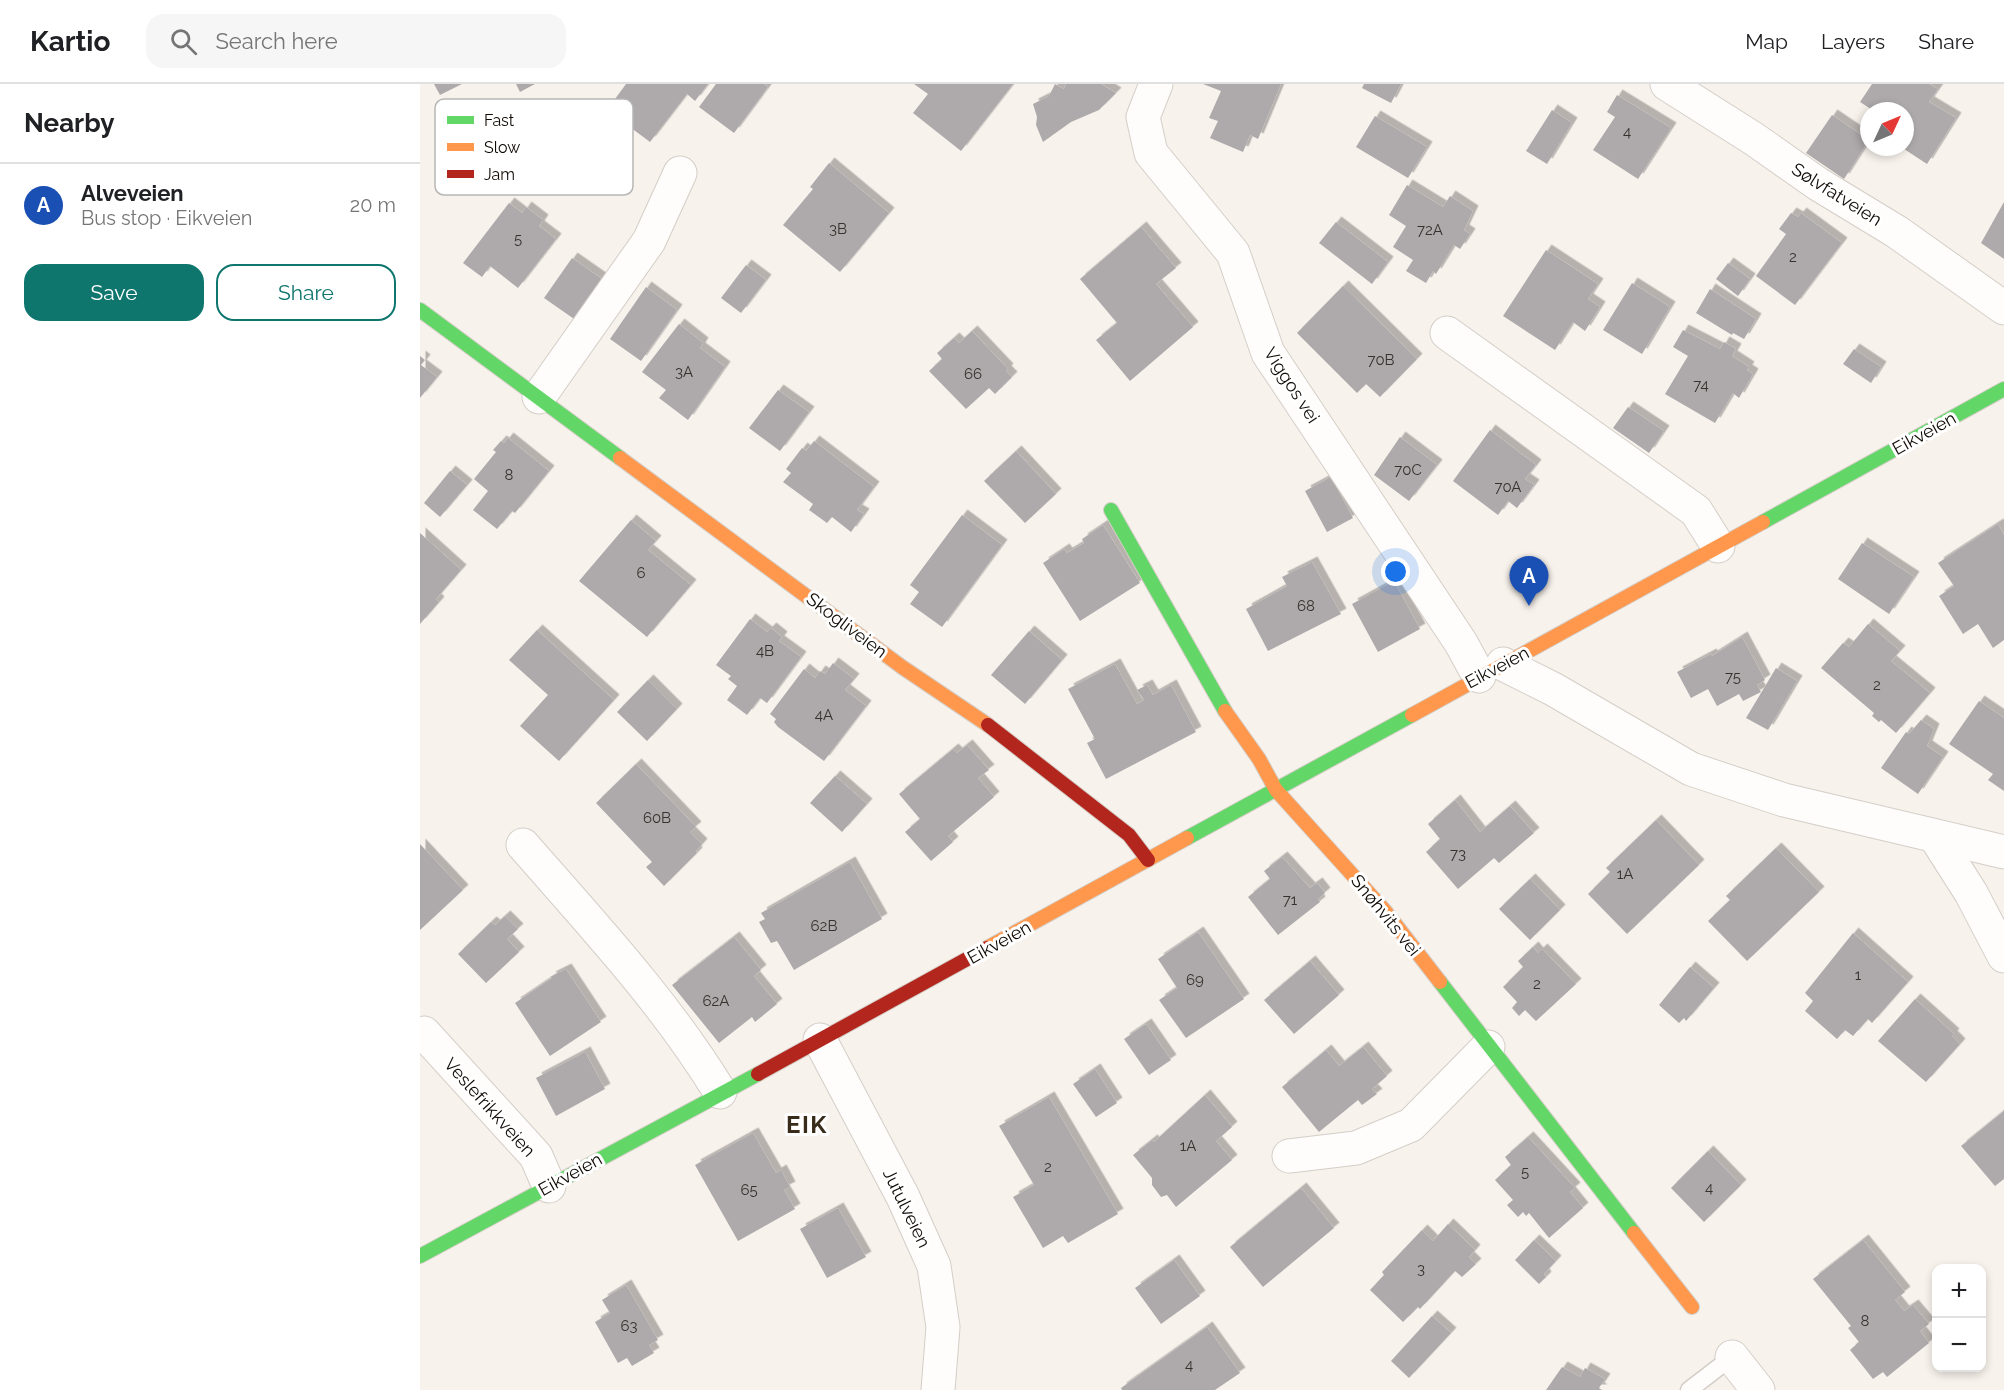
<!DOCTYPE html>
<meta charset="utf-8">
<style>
body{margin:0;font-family:Raleway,sans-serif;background:#f6f6f6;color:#202124}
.controls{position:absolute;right:18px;bottom:18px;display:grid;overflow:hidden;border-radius:12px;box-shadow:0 3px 9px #0003}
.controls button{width:54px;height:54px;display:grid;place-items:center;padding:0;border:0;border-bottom:2px solid #e0e0e0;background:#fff;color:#202124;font:30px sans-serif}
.compass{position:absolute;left:1440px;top:18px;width:54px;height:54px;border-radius:50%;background:#fff;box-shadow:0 3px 9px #0003;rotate:46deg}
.you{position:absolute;left:976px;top:488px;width:21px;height:21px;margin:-15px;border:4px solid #fff;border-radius:50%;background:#1a73e8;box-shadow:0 0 0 9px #1a73e833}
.badge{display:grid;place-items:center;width:39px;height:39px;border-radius:50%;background:#0f766e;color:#fff;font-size:20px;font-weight:700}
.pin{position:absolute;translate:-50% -50px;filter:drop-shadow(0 2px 3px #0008)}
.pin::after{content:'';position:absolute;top:32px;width:21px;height:18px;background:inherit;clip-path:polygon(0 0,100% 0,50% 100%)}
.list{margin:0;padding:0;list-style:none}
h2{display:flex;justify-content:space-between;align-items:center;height:78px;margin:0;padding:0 24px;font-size:26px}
h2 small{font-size:20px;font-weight:400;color:#757577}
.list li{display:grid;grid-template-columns:39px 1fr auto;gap:18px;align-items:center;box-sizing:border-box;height:84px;padding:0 24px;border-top:2px solid #e0e0e0}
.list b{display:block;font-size:22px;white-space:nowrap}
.list p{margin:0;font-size:20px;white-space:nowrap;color:#757577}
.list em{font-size:20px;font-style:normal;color:#757577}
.actions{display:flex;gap:12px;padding:18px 24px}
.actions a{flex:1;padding:14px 0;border:2px solid #0f766e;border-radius:18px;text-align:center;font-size:21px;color:#0f766e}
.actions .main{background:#0f766e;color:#fff}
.icon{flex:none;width:33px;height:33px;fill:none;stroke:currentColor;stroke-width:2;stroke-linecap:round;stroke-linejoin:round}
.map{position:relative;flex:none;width:1584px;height:1306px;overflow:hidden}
header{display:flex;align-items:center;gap:36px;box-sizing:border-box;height:84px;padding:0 30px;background:#fff;border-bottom:2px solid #e0e0e0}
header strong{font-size:28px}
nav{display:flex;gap:33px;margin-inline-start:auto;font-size:21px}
.search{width:420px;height:54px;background:#f6f6f6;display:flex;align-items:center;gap:15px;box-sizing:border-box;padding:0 21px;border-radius:18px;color:#757577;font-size:22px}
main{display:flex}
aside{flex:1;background:#fff}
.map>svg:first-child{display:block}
.building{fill:#aeaaac;filter:url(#shadow)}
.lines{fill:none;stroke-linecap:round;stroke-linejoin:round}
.lane-casing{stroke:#d4cec7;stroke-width:19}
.street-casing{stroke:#d4cec7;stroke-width:35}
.fast-casing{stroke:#d4cec7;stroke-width:16}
.slow-casing{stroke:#d4cec7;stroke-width:16}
.jam-casing{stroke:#d4cec7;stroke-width:16}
.lane{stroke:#fefdfc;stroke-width:16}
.street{stroke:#fefdfc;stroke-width:33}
.fast{stroke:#63d668;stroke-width:14}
.slow{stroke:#ff974d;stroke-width:14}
.jam{stroke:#b3261e;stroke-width:14}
.labels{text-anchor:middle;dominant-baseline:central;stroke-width:6;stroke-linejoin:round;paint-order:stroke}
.number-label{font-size:15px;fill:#38322e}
.street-label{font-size:18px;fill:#100a04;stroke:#fff}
.district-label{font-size:24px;font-weight:bold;letter-spacing:1.5px;fill:#382b19;stroke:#fff}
.key{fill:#fff;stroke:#b7b6b4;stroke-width:1.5}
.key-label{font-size:16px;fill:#100a04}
</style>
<header>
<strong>Kartio</strong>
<div class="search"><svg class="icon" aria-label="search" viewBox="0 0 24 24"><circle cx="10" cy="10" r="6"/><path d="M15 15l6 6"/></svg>Search here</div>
<nav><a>Map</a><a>Layers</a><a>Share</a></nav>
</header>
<main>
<aside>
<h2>Nearby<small></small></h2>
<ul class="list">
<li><span class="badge" style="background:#1a4fb4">A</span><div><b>Alveveien</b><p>Bus stop · Eikveien</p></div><em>20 m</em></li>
</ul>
<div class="actions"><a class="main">Save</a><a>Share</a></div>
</aside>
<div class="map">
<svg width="1584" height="1306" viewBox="0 0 1584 1306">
<defs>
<filter id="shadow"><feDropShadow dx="5.5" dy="-5.5" stdDeviation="0" flood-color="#0004"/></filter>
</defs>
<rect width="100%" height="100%" fill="#f8f2ec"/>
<g class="building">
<polygon points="14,0 42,0 20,11"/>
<polygon points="96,0 115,0 100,8"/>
<polygon points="206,0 288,0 275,17 267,10 230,58 187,26"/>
<polygon points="296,0 344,0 348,3 314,49 279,23"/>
<polygon points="494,0 593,0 541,67 493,29 508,10"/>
<polygon points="635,0 644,5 646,0 681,0 696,9 679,26 651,38 623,58 616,41 617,33 613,20 629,12"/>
<polygon points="783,0 861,0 838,55 830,51 823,68 790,54 798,37 789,34 801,7"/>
<polygon points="944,0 981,0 971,19 942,4"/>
<polygon points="1452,0 1509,0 1518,5 1509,18 1536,34 1507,80 1481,63 1485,63 1485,27 1454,27 1440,18"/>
<polygon points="1197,11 1251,44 1218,95 1173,66 1195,33 1187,28"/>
<polygon points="1132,26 1152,39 1127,80 1106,67"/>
<polygon points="1412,31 1449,56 1424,95 1386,69"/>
<polygon points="955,32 1007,63 988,94 936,63"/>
<polygon points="409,79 469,129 420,188 363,141 393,105 390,103"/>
<polygon points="987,101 1023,123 1030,112 1053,127 1044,146 1050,150 1040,165 1034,161 1016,190 1013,187 1006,199 986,187 993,176 973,163 986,142 969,131"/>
<polygon points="1584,118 1584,175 1561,159"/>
<polygon points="89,119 102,129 106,123 123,136 119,142 136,155 98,204 70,182 62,193 43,179"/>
<polygon points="1371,129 1378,133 1381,129 1422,159 1375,221 1336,192 1366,150 1359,145"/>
<polygon points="916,138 968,178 952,200 899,159"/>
<polygon points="721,143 756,184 736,200 773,243 710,297 676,256 697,239 660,195"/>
<polygon points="1126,166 1178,200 1168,215 1180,223 1165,247 1153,238 1135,266 1083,232"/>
<polygon points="152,174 185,197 157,237 124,214"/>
<polygon points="1308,179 1330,195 1318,212 1296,195"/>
<polygon points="326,181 346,196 321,229 301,214"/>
<polygon points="1212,199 1250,223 1222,270 1183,246"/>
<polygon points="923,202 997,275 960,313 946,300 937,309 877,249"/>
<polygon points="226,203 257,226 221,277 190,255"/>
<polygon points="1290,205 1336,235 1324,255 1313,249 1312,251 1276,229"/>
<polygon points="259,240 283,259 280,264 305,283 268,336 239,314 246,306 222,288"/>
<polygon points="1263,246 1300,265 1304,258 1316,265 1312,272 1329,283 1327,286 1333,290 1319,314 1313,309 1295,339 1245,310 1268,272 1253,263"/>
<polygon points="552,247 588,285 586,287 592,293 575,310 569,304 546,325 509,287 522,275 517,269 534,254 539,259"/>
<polygon points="1434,265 1461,283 1451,299 1423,280"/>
<polygon points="0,272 5,276 1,281 17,293 0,314"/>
<polygon points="358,306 389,328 360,367 329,344"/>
<polygon points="1208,323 1244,347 1229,369 1193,344"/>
<polygon points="1070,346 1116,381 1105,395 1114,401 1097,424 1088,417 1078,431 1033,397"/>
<polygon points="980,353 1017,381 989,417 954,391"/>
<polygon points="88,354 129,387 95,429 92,427 77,445 53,426 68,407 54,395 76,368 73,366 81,357 84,359"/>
<polygon points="394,357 454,403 437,426 444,430 431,448 412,433 407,439 389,426 393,420 363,398 371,389 366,385 382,364 386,367"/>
<polygon points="596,367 636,410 605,439 564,397"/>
<polygon points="30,387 47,401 20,433 4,419"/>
<polygon points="911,393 933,434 907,448 885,407"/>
<polygon points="542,431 582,461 522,543 490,520 499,508 490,501"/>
<polygon points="211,436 236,457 228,466 271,501 227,553 159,497"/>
<polygon points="1578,440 1584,451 1584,556 1573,564 1558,540 1543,550 1519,512 1534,502 1518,479"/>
<polygon points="683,441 720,499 660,537 623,479 644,465 647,469 664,459 662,455"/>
<polygon points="0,449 41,486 16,515 19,518 0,540"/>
<polygon points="1442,459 1494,493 1469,530 1418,495"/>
<polygon points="892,478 921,530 848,567 826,525 867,502 862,493"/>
<polygon points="974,497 1000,545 958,568 932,520"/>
<polygon points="330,535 347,548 351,544 362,553 359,557 381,573 347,619 340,614 327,631 307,616 317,602 308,595 311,592 296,581"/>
<polygon points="1448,540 1480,567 1471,577 1510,609 1476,649 1461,636 1459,638 1452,632 1454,629 1401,584 1423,559 1429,563"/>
<polygon points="117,546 194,616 139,677 100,642 128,611 89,576"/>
<polygon points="609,547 642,576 605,620 571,591"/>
<polygon points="1322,553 1345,596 1337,601 1341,608 1323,617 1319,610 1297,622 1288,605 1271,614 1257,588 1291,570 1292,572"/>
<polygon points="413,579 434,595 425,606 446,622 404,677 358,643 354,638 356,635 350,630 384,585 395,594 400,587 405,590"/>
<polygon points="695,580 717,620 724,616 717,606 727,601 733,611 751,601 776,648 686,695 667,659 675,655 648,605"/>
<polygon points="1356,584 1377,597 1348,646 1326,634"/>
<polygon points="228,596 257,625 227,657 197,628"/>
<polygon points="1559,617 1584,634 1584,707 1568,696 1573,690 1529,660"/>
<polygon points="1501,636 1514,645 1507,662 1523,673 1498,710 1461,684 1486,648 1489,650"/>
<polygon points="547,661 569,686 558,694 574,713 528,752 533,758 511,777 485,748 500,735 479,710 533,665 537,669"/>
<polygon points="216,680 276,743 270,748 282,760 276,767 277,769 244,802 226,783 232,778 176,719"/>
<polygon points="415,692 447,720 422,748 390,719"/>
<polygon points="1035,716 1060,748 1090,722 1114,749 1079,779 1074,774 1038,805 1006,768 1020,755 1008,740"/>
<polygon points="1236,736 1279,781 1207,850 1168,810 1190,788 1186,784"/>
<polygon points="0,760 43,806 0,846"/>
<polygon points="1356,764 1399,808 1327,877 1288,837 1310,816 1306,812"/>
<polygon points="862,773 890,804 897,799 905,809 898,815 900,818 858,851 828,813 850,795 844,787"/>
<polygon points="430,778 462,835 374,886 357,857 351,859 339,838 345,835 341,829"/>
<polygon points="1110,795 1140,826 1110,856 1079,825"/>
<polygon points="85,832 98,845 87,855 99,868 66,899 38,870 71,838 75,841"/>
<polygon points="778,848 824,915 766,954 739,916 757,904 738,875"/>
<polygon points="1433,849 1488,898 1452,939 1448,935 1433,952 1425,946 1417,955 1385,927 1393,917 1385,909"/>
<polygon points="314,853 341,886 334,892 357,920 335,938 332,933 299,959 252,901"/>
<polygon points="1113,863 1118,869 1122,865 1156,900 1116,937 1105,926 1099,932 1092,924 1097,918 1083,903 1103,883 1098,877"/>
<polygon points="890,877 919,911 874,950 844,916"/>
<polygon points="1270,883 1294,904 1266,937 1264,934 1259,939 1239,921"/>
<polygon points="146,885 181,938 130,972 95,919 132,894 130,893"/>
<polygon points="1495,915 1534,950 1532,952 1540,960 1506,998 1458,957"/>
<polygon points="726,940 751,976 729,991 704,955"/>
<polygon points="943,963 967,992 952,1005 957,1010 942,1021 938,1016 899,1048 862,1003 906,966 919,982"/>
<polygon points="165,968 185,1005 136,1032 116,994"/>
<polygon points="675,985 697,1019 676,1033 653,1000"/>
<polygon points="785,1011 812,1043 796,1057 812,1076 756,1123 747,1111 741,1113 732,1101 732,1094 713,1071 732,1056 734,1058"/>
<polygon points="629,1013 698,1130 648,1159 643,1152 623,1164 593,1113 614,1101 579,1042"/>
<polygon points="1584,1027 1584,1095 1575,1102 1541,1062"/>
<polygon points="333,1049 356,1089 361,1086 370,1103 364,1106 375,1125 318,1157 275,1081"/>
<polygon points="1108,1053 1155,1104 1150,1108 1163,1124 1129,1154 1109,1129 1106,1132 1103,1128 1098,1133 1087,1121 1093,1116 1075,1096 1091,1081 1085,1073"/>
<polygon points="1288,1067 1321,1101 1284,1138 1251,1104"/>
<polygon points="881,1104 914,1144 843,1203 810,1163"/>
<polygon points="418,1124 446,1173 407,1194 380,1145"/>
<polygon points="1028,1140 1055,1166 1049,1173 1056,1180 1042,1193 1035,1187 1000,1225 998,1223 983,1238 950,1206 964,1191 962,1188 1002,1146 1013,1157"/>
<polygon points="1114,1156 1136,1177 1124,1190 1126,1193 1119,1200 1095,1176"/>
<polygon points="1443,1156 1485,1208 1475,1216 1484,1227 1493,1221 1509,1240 1500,1247 1509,1259 1467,1293 1463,1288 1453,1295 1430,1266 1439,1258 1428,1244 1431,1242 1393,1195"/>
<polygon points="754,1176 780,1212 741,1240 715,1204"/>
<polygon points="206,1201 238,1256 229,1261 234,1269 212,1282 207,1274 198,1279 175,1238 190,1229 182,1216"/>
<polygon points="1012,1232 1031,1249 989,1294 971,1277"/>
<polygon points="787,1243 820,1289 795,1306 702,1306 701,1304"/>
<polygon points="1142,1283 1160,1293 1165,1284 1185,1295 1179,1304 1182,1306 1126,1306"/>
</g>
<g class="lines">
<defs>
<polyline id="lane" points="1269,1306 1312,1273"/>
<g id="street">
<polyline points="736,0 723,33 731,69 813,169 848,269 1041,559 1059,592"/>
<polyline points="1247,0 1334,55 1398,100 1477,148 1584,224"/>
<polyline points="1027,249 1276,427 1298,462"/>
<polyline points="119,313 229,157 260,89"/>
<polyline points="1083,580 1133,605 1271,685 1364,716 1584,768"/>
<polyline points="1516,754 1551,809 1584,872"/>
<path d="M 103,761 C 173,841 245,918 300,1008"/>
<polyline points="4,949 116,1072 129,1102"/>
<polyline points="400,956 483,1113 514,1182 523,1243 518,1306"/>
<polyline points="869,1072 936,1064 991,1041 1068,963"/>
<polyline points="1312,1273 1338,1306"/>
</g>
<g id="fast">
<polyline points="0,226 200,374"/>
<polyline points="691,426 805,627"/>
<polyline points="1343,438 1584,305"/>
<polyline points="767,754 992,631"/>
<polyline points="1020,898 1214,1149"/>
<polyline points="0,1172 338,990"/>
</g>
<g id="slow">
<polyline points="200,374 482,583 568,641"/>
<polyline points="805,627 839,675 856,706 965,827 1020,898"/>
<polyline points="992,631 1343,438"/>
<polyline points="567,864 767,754"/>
<polyline points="1214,1149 1272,1223"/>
</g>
<g id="jam">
<polyline points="568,641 709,751 728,776"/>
<polyline points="338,990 567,864"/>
</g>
</defs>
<use href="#lane" class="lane-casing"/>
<use href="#street" class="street-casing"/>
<use href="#fast" class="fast-casing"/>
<use href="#slow" class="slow-casing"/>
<use href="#jam" class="jam-casing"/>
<use href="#lane" class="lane"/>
<use href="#street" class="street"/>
<use href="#fast" class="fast"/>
<use href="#slow" class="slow"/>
<use href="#jam" class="jam"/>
</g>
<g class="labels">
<g class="number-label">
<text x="1207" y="48">4</text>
<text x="418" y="145">3B</text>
<text x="1010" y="146">72A</text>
<text x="98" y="155">5</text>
<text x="1373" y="173">2</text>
<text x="961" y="276">70B</text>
<text x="264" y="288">3A</text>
<text x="553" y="290">66</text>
<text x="1281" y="301">74</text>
<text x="988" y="386">70C</text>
<text x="89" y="391">8</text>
<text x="1088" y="403">70A</text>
<text x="221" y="489">6</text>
<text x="886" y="522">68</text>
<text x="345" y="567">4B</text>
<text x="1313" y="593">75</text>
<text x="1457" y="601">2</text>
<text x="404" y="631">4A</text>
<text x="237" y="734">60B</text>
<text x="1038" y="770">73</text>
<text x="1205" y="790">1A</text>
<text x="870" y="816">71</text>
<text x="404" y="842">62B</text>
<text x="1438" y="891">1</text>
<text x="775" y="896">69</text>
<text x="1117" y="900">2</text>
<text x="296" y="917">62A</text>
<text x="768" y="1062">1A</text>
<text x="628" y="1083">2</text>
<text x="1105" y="1088">5</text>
<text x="1289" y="1104">4</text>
<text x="329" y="1106">65</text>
<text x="1001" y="1185">3</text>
<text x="1445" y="1237">8</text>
<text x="209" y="1242">63</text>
<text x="769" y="1281">4</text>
</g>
<g class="street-label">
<text transform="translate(1417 110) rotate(32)">Sølvfatveien</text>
<text transform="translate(872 301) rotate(57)">Viggos vei</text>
<text transform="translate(1504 349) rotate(-29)">Eikveien</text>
<text transform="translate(427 541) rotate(37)">Skogliveien</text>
<text transform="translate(1077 583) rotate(-28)">Eikveien</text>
<text transform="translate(966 831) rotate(51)">Snøhvits vei</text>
<text transform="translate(579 858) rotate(-29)">Eikveien</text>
<text transform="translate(70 1023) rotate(48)">Veslefrikkveien</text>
<text transform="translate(150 1090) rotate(-29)">Eikveien</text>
<text transform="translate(487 1124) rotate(64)">Jutulveien</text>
</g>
<g class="district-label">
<text x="387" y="1040">EIK</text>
</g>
</g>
<rect x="15" y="15" width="198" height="96" rx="9" class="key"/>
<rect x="27" y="32" width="27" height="8" fill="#63d668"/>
<rect x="27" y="59" width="27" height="8" fill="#ff974d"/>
<rect x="27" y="86" width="27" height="8" fill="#b3261e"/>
<g class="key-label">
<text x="64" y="42">Fast</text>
<text x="64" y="69">Slow</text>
<text x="64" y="96">Jam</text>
</g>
</svg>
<div class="controls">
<button>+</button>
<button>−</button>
</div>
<svg class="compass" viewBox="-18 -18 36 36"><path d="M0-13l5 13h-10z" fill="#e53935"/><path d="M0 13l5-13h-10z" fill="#757577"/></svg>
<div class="you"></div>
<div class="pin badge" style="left:1109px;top:522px;background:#1a4fb4">A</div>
</div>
</main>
